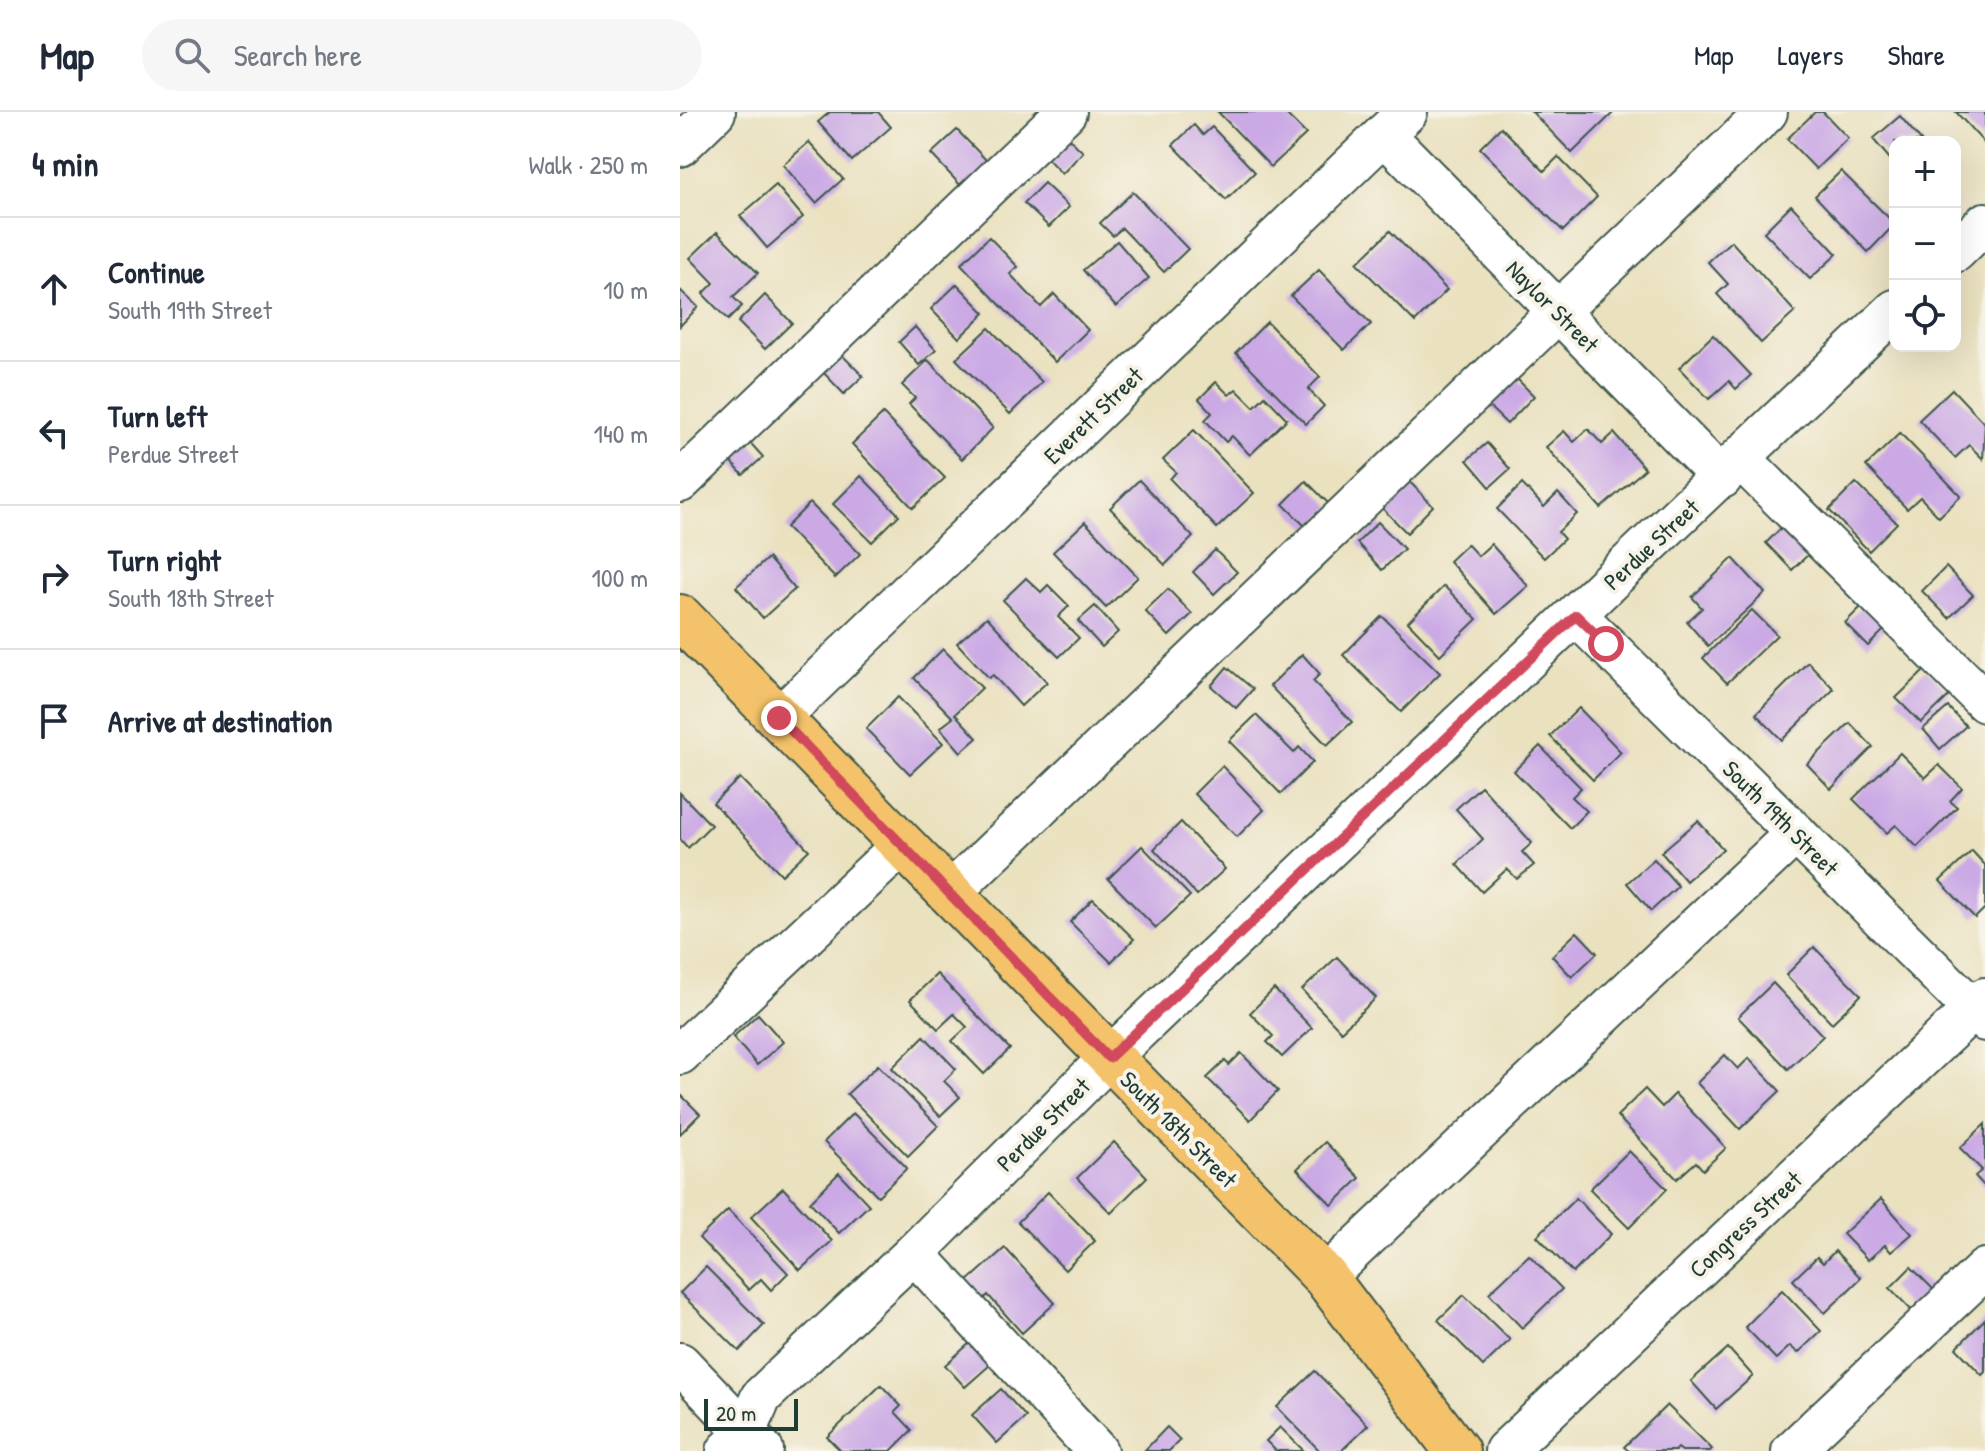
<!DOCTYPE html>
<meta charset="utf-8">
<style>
body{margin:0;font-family:"Patrick Hand",sans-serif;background:#f6f6f7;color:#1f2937}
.controls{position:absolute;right:24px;top:24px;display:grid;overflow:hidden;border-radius:16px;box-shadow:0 8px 32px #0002}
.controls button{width:72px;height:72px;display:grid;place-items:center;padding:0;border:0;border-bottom:2px solid #e0e1e3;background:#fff;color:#1f2937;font:40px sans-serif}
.scale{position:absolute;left:24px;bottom:20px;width:94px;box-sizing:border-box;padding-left:8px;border:4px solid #1f3d34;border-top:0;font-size:22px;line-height:28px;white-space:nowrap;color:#1f3d34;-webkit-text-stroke:6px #f7f3e8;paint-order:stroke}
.stop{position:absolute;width:24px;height:24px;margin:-18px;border:6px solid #d1495b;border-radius:50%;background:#fff}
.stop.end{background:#d1495b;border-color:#fff;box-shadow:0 2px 8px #0008}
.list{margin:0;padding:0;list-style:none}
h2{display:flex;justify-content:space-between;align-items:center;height:104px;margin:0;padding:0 32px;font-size:34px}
h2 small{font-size:26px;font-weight:400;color:#747a83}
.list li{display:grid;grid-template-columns:52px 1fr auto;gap:24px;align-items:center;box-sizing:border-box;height:144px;padding:0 32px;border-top:2px solid #e0e1e3}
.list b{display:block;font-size:30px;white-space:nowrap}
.list p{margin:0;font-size:26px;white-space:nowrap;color:#747a83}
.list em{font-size:26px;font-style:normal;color:#747a83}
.icon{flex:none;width:44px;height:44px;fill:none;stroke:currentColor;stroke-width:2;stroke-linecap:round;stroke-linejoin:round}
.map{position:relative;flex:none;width:1305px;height:1339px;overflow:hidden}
header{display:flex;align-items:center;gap:48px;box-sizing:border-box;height:112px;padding:0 40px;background:#fff;border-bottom:2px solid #e0e1e3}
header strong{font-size:38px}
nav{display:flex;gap:44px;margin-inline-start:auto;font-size:28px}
.search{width:560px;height:72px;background:#f6f6f7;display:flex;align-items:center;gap:20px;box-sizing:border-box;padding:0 28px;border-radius:44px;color:#747a83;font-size:30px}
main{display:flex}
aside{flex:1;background:#fff}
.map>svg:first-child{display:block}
.building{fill:#caa9e5}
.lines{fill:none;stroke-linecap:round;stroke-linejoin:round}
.minor-casing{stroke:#3d5649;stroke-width:44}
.major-casing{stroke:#3d5649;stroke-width:48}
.minor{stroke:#fff;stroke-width:40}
.major{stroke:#f3c26a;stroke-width:44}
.route{stroke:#d1495b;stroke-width:10}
.labels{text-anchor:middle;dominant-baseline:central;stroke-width:8;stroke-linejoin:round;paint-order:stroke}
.street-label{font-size:24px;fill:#1f3d34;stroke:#f7f3e8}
</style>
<header>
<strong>Map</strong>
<div class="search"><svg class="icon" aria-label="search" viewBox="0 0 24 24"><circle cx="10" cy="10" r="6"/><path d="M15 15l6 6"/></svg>Search here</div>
<nav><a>Map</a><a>Layers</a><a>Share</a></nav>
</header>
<main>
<aside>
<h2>4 min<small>Walk · 250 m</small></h2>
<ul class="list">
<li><svg class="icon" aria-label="ahead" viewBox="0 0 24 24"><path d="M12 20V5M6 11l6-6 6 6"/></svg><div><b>Continue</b><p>South 19th Street</p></div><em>10 m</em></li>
<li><svg class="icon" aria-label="left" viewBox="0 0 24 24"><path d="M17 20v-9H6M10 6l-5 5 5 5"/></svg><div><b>Turn left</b><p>Perdue Street</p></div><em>140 m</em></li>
<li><svg class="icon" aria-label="right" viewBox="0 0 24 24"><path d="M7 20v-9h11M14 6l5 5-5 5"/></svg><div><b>Turn right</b><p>South 18th Street</p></div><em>100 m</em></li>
<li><svg class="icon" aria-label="arrive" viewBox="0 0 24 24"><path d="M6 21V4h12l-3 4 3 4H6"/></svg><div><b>Arrive at destination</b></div></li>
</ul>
</aside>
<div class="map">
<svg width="1305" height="1339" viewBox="0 0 1305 1339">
<rect width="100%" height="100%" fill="#f7f3e8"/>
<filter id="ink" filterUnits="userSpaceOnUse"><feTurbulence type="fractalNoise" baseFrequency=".0125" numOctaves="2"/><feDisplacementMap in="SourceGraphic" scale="16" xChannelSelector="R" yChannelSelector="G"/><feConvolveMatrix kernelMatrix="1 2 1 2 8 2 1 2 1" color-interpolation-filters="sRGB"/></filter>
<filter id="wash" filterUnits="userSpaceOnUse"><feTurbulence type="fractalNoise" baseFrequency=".006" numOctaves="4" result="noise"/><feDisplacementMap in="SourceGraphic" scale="32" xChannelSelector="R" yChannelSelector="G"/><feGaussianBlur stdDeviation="1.8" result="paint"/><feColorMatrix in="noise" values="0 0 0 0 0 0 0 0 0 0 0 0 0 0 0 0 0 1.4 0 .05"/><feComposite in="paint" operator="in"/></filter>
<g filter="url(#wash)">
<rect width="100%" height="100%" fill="#eae1bf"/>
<g id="blocks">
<g class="building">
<polygon points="150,0 198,0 211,15 172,49 138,10"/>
<polygon points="538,0 604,0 626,22 591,55"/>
<polygon points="852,0 934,0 892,41"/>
<polygon points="1135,0 1143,0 1168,26 1136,57 1107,27"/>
<polygon points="1276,0 1305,0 1305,32"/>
<polygon points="1220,4 1242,30 1215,30 1215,53 1193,27"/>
<polygon points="514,13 523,23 532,15 575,60 546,88 493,33"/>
<polygon points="821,15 864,59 878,45 917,85 883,119 800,36"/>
<polygon points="277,18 310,52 284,77 251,42"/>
<polygon points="382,20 403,40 382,62 362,41"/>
<polygon points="129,30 163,67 136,91 103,53"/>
<polygon points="1161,59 1215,112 1188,140 1135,84"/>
<polygon points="364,71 389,95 369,115 344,91"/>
<polygon points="96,73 123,105 87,136 60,104"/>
<polygon points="453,80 508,137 484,160 442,116 433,124 420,111"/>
<polygon points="1111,93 1157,142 1130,167 1084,120"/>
<polygon points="710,119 767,178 735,210 677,151"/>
<polygon points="37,120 78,161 53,185 62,194 48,208 23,182 34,171 10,146"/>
<polygon points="309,125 338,155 330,162 361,195 374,182 408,218 375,250 281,152"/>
<polygon points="437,129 469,166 436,195 403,158"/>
<polygon points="1051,129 1115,200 1081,231 1037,182 1048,172 1028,150"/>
<polygon points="639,158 691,212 664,238 611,184"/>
<polygon points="277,172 305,201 279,226 251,197"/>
<polygon points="0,178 18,195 0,214"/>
<polygon points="85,183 112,211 85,237 58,210"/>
<polygon points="587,210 640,265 628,277 644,294 626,312 556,241"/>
<polygon points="235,215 256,238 239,253 219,230"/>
<polygon points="309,216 362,270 330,302 276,247"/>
<polygon points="1033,223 1071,263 1056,277 1049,269 1029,287 999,256"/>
<polygon points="160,241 183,264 164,282 142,259"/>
<polygon points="248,248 313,316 282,347 229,292 235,286 222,273"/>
<polygon points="826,256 854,284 827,312 798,284"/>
<polygon points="536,270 549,283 556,277 574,295 585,284 607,307 570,343 552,324 546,330 525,308 532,301 519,287"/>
<polygon points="1272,277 1305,312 1303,347 1289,333 1275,346 1239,308"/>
<polygon points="203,302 265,366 233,396 172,332"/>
<polygon points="908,317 922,332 934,321 965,357 921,396 866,335 884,319 894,330"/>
<polygon points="514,318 574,381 537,416 490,367 496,360 483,348"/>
<polygon points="1220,321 1281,384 1259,405 1240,385 1227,397 1186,354"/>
<polygon points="64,324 83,345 63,363 44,342"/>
<polygon points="807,331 830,357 810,375 787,348"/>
<polygon points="181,364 219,403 192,430 153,392"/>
<polygon points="725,365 753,394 727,421 698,392"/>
<polygon points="459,368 513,425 485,453 430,396"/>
<polygon points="626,369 652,395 628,417 603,392"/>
<polygon points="1176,371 1217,411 1189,439 1149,398"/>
<polygon points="842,372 864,395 878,381 897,402 878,420 884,427 864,446 817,397"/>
<polygon points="130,391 180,442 155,466 106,415"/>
<polygon points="405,410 458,465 426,496 373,440"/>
<polygon points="698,410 724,437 702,458 677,431"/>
<polygon points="1106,411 1133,438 1112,458 1086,431"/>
<polygon points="787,432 798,444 811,432 848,474 816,502 769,449"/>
<polygon points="535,438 557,460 534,482 513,460"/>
<polygon points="88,446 115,477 83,506 56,475"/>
<polygon points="1053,446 1085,481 1028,534 1007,510 1022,496 1012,485"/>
<polygon points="1266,455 1293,483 1269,506 1242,479"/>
<polygon points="346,466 361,480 368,473 389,494 378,505 399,526 379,545 323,488"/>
<polygon points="764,474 797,507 760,543 728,510"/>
<polygon points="488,477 512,502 489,524 465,499"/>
<polygon points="1188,488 1211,511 1188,534 1165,511"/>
<polygon points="415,494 438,520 422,535 398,509"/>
<polygon points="1072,498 1097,523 1047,571 1023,546"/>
<polygon points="702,504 760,561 721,600 663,543"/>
<polygon points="307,505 367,570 341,594 313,563 309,566 277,531"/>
<polygon points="263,537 302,576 275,602 297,626 281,640 260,616 273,606 234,566"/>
<polygon points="622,542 640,562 633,569 672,610 647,633 590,574"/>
<polygon points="1128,550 1154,577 1102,628 1076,602"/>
<polygon points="547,555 573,577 556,596 531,574"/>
<polygon points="1246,557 1271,582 1241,611 1216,586"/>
<polygon points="218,585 263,631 230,662 186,617"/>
<polygon points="1268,595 1286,614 1260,637 1243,617"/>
<polygon points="899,596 941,640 913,668 870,624"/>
<polygon points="576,603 614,641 619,635 633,650 601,682 549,629"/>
<polygon points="1170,611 1193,635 1151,677 1127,652"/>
<polygon points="860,634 901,676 892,685 907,699 890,716 834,659"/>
<polygon points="1220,641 1245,666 1259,653 1282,676 1270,689 1277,695 1237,735 1216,713 1207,721 1173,687"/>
<polygon points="542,654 584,698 557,725 514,682"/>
<polygon points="60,666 129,738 102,763 33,691"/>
<polygon points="801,674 852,731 842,740 854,753 837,767 827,757 802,780 777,752 803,727 776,697"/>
<polygon points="0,681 31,713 8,736 0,727"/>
<polygon points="1018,709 1043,737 1006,769 981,740"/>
<polygon points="501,710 545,757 517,783 474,737"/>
<polygon points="462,734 510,784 476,816 428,767"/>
<polygon points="1292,739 1305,753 1305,796 1295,806 1260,769"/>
<polygon points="974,747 998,774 971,799 947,771"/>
<polygon points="413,787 454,827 431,850 390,810"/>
<polygon points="897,820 917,841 892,865 872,844"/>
<polygon points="1134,835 1181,883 1152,911 1106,863"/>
<polygon points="657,845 696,886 661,919 622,878"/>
<polygon points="257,862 330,937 304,962 272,929 287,915 274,902 258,917 230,888"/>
<polygon points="1093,871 1143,924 1108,957 1058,905"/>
<polygon points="594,877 632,916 602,945 587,930 593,924 570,901"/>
<polygon points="78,902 103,930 77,953 53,925"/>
<polygon points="244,924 276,957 264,969 280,985 260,1004 212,956"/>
<polygon points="561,941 598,979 570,1008 527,966 545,949 549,953"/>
<polygon points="1045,943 1058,957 1069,946 1100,979 1060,1017 1017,971"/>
<polygon points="198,953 258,1014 228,1044 167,982"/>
<polygon points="965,977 982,995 995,982 1046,1036 1023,1058 1016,1050 997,1067 937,1004"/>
<polygon points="0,982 20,1002 0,1022"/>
<polygon points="173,1001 227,1056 198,1084 144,1030"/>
<polygon points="1305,1012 1305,1075 1295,1064 1302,1058 1280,1036"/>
<polygon points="434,1030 467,1065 431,1101 397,1066"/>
<polygon points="645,1030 680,1066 652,1093 617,1057"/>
<polygon points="949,1039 987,1077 949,1116 910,1077"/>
<polygon points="159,1061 189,1093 159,1121 130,1090"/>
<polygon points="103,1076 152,1129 120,1158 71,1105"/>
<polygon points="368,1080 415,1129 385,1158 338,1110"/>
<polygon points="896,1086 931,1122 893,1161 857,1124"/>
<polygon points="1201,1087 1232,1122 1211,1140 1205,1133 1188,1148 1163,1122"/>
<polygon points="48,1098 108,1161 91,1178 81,1167 69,1178 19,1126"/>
<polygon points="325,1136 375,1191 342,1221 308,1183 303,1188 287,1170"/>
<polygon points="1155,1139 1181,1166 1145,1201 1113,1168 1137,1145 1143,1151"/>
<polygon points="849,1143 882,1177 842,1216 809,1181"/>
<polygon points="26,1155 84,1213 59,1239 0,1181"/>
<polygon points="1231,1155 1260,1184 1238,1205 1210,1176"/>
<polygon points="1102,1178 1141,1219 1118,1241 1110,1234 1096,1247 1065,1215"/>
<polygon points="784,1183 830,1228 803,1254 758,1208"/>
<polygon points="1305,1207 1305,1260 1302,1263 1276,1236"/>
<polygon points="290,1231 310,1253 285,1275 265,1253"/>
<polygon points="1048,1236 1073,1264 1036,1297 1011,1269"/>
<polygon points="635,1259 688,1313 661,1339 640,1339 597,1295"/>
<polygon points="201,1273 221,1294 215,1300 232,1318 211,1339 161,1339 147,1325"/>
<polygon points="321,1277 346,1305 317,1331 292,1303"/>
<polygon points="987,1293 1032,1337 1030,1339 1002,1339 998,1336 995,1339 949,1339 944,1335"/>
<polygon points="487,1315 500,1328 489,1339 464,1339"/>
<polygon points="600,1315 624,1339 596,1339 586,1329"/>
</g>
</g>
</g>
<g filter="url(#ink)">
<use href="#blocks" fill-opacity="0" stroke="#3d5649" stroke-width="2"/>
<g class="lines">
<defs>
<g id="minor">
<polyline points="704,22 1042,366"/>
<polyline points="0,34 35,0"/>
<polyline points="1275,140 1305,111"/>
<polyline points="1061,347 1305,590"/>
<polyline points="0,370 386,0"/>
<polyline points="896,503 1305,909"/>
<polyline points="99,606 727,0"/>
<polyline points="270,781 1087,0"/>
<polyline points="0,942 221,734"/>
<polyline points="234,1141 417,1339"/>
<polyline points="645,1165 1116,721"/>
<polyline points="0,1251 83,1338"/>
<polyline points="47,1339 66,1321 81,1285 234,1141 429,946 1215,198"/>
<polyline points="825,1339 1305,886"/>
<polyline points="1112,1339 1305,1157"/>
</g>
<polyline id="major" points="0,505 645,1165 777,1339"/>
</defs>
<use href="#minor" class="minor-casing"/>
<use href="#major" class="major-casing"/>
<use href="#minor" class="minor"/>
<use href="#major" class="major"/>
</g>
</g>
<g class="lines" filter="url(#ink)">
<polyline class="route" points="99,606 429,946 896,503 926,532"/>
</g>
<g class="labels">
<g class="street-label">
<text transform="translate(873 194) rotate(45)">Naylor Street</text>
<text transform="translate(413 303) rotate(-44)">Everett Street</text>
<text transform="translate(971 432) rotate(-43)">Perdue Street</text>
<text transform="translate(1101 706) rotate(45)">South 19th Street</text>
<text transform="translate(363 1012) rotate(-45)">Perdue Street</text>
<text transform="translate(499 1017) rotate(45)">South 18th Street</text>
<text transform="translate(1065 1112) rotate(-43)">Congress Street</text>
</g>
</g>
</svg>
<div class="controls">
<button>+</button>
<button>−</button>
<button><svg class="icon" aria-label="locate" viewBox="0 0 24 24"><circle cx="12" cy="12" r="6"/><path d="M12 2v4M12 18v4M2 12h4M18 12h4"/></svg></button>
</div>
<div class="scale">20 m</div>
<div class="stop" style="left:926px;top:532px"></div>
<div class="stop end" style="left:99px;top:606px"></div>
</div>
</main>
